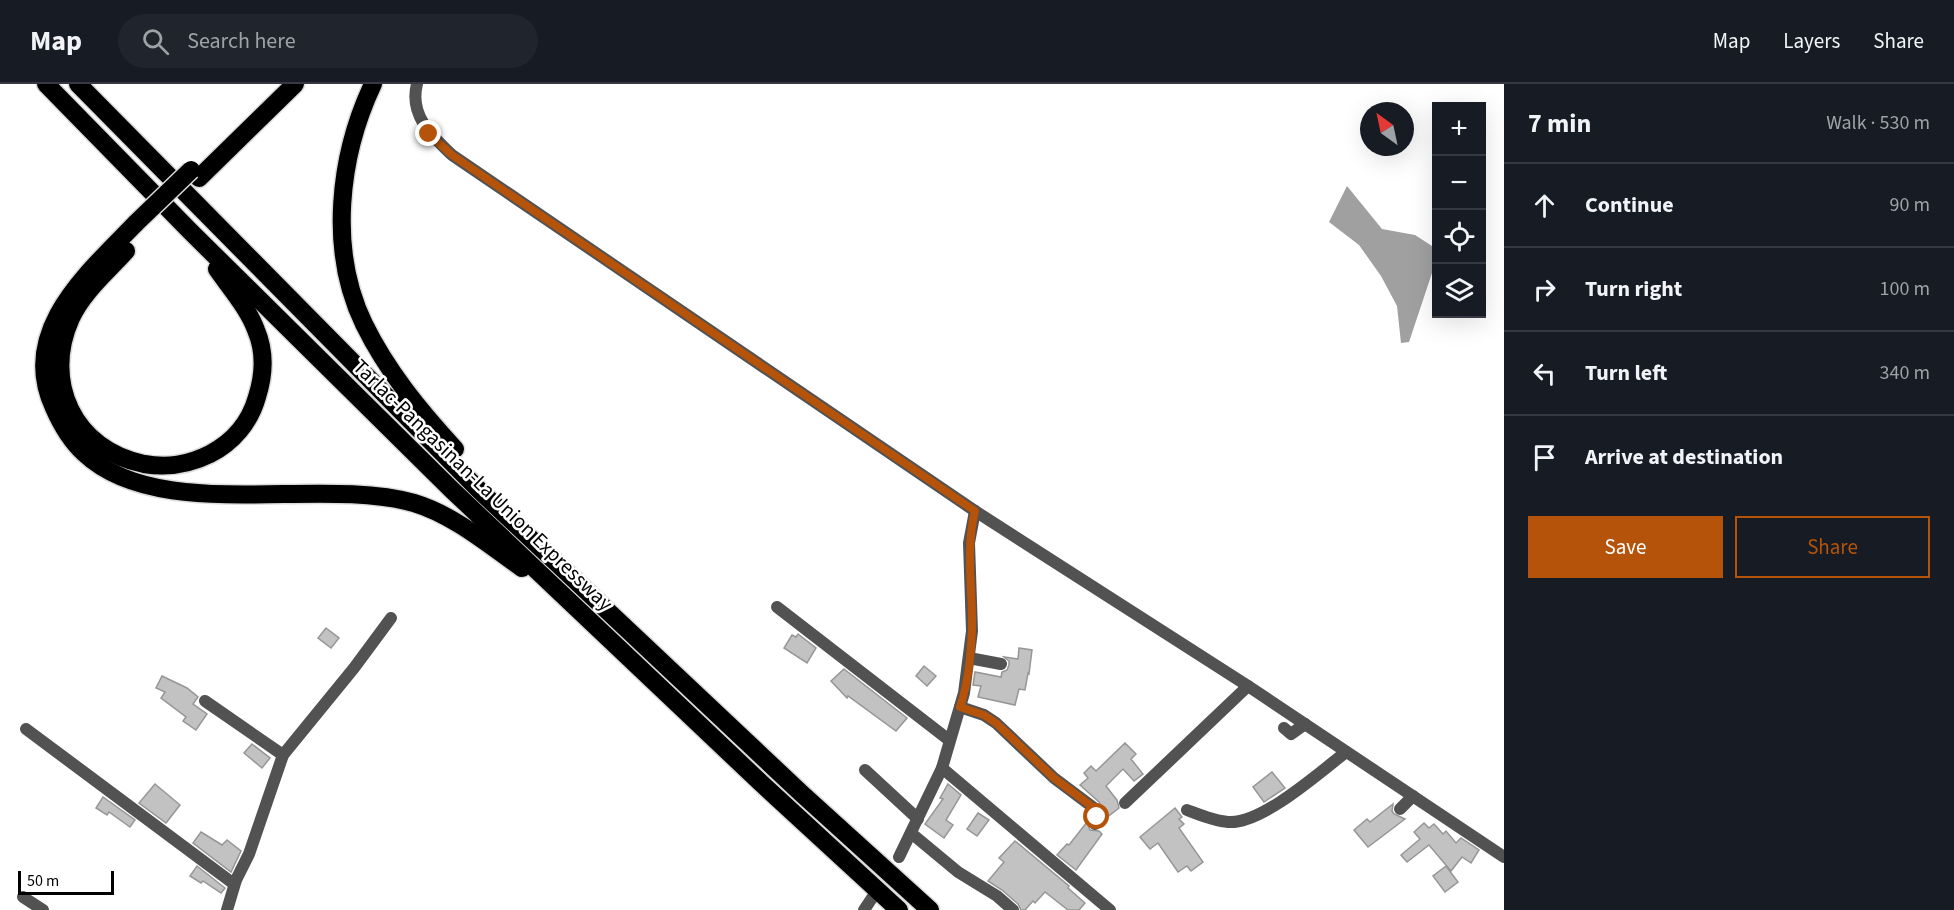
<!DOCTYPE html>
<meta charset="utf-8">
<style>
body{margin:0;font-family:"Source Sans 3",sans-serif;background:#20242c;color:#f1f3f6}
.controls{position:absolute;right:18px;top:18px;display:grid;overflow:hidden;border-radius:0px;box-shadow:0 6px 24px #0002}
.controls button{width:54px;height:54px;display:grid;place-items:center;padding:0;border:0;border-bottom:2px solid #363941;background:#171b24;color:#f1f3f6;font:30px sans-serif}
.compass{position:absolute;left:1360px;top:18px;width:54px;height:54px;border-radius:50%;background:#171b24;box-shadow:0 6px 24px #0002;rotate:327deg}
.scale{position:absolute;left:18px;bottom:15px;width:96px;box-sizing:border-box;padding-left:6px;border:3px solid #000;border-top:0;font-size:16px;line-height:21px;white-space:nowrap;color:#000;-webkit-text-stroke:4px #fff;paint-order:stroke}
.stop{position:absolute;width:18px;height:18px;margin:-14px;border:4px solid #b45309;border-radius:50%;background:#fff}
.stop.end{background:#b45309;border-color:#fff;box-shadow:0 2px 6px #0008}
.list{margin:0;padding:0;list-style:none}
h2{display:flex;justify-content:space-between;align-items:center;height:78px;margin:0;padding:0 24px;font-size:26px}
h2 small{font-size:20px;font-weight:400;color:#9ea1a6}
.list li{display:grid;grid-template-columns:39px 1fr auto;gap:18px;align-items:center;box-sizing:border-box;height:84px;padding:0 24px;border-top:2px solid #363941}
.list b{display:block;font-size:22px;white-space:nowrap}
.list em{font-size:20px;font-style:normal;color:#9ea1a6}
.actions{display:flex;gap:12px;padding:18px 24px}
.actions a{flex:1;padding:14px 0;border:2px solid #b45309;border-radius:0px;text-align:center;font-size:21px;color:#b45309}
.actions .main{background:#b45309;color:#fff}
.icon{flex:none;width:33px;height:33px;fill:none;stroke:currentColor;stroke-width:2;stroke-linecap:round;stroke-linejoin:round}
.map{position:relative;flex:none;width:1504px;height:826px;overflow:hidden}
header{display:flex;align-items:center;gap:36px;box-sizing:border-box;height:84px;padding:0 30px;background:#171b24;border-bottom:2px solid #363941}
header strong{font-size:28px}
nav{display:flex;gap:33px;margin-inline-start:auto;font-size:21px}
.search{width:420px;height:54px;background:#20242c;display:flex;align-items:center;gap:15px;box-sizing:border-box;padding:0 21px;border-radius:33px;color:#9ea1a6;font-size:22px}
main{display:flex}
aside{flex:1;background:#171b24}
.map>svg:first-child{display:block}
.water{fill:#a0a0a0}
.building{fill:#c2c2c2;stroke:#969696;stroke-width:1.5}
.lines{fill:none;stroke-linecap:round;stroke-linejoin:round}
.highway-casing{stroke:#dbdbdb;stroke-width:21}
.minor{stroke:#525252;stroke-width:12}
.highway{stroke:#000;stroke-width:18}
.highway-bridge-casing{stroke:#dbdbdb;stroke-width:21;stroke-linecap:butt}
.highway-bridge{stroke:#000;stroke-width:18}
.route{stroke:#b45309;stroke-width:8}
.labels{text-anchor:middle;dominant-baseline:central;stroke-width:5;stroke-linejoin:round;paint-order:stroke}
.street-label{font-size:21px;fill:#000;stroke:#fff}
</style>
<header>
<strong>Map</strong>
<div class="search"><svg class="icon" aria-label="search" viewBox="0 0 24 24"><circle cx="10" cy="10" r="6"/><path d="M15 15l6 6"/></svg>Search here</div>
<nav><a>Map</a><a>Layers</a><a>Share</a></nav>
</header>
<main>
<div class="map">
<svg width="1504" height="826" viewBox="0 0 1504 826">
<rect width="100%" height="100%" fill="#fff"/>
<polygon class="water" points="1347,102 1382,145 1415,151 1435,164 1434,183 1409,258 1401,259 1397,222 1381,192 1359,161 1329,138"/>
<g class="building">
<polygon points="326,544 339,554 331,564 318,554"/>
<polygon points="798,550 816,564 807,579 784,564 792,551 796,553"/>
<polygon points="1019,564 1032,566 1029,590 1028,589 1025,606 1019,605 1015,621 978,613 981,602 973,601 975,588 1001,593 1002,588 1007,586 1009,581 1009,577 1004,573 1018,575"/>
<polygon points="924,582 936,592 927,602 916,592"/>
<polygon points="844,585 907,634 896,647 848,612 847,614 831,597"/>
<polygon points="162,592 187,604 198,613 193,620 207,630 196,646 183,637 186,633 161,614 165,608 156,604"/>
<polygon points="1125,659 1136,670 1131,675 1143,690 1134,697 1123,685 1106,702 1117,716 1119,724 1106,734 1099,718 1080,701 1088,694 1084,689 1091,682 1096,687"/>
<polygon points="252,660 270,674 262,684 244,669"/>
<polygon points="1272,688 1285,704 1264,718 1253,703"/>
<polygon points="155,700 180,721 166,739 139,719"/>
<polygon points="948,700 961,711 946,736 953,741 944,754 925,740 943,715 940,714"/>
<polygon points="103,713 135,736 130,743 109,728 107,731 96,724"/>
<polygon points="1393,720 1392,727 1394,730 1405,735 1368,763 1354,746 1367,735 1370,738"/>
<polygon points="1175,724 1182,733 1179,735 1184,740 1179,744 1203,778 1191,787 1187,782 1178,788 1158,759 1150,765 1140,753"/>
<polygon points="978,729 989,736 977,752 967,745"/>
<polygon points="1087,738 1090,746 1099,747 1102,750 1076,786 1057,771 1067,760 1069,761"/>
<polygon points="1424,739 1429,744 1434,740 1443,750 1446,747 1456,759 1461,754 1479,766 1471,779 1462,773 1451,787 1429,761 1407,778 1401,771 1420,755 1414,748"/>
<polygon points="201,748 222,761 227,756 241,767 231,788 193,759"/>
<polygon points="1015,757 1069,802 1068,804 1085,819 1079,826 1068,826 1045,808 1035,819 1033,817 1025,826 1021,826 1018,820 1002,806 988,797 1004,778 999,774"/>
<polygon points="197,782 225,804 221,809 203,797 201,799 190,792"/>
<polygon points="1446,782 1458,798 1445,808 1433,792"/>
</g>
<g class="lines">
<defs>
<g id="highway">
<polyline points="46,0 190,147 452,406 761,699 899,826"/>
<polyline points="78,0 478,405 801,709 930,826"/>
<path d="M 373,0 C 339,72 328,166 364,240 C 387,287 420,327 455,365"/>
<polyline points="199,94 295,0"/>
<path d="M 136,139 C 88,189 18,247 54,324 C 61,340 71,357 84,369 C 159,440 318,392 414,419 C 454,431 489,461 522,484"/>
<path d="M 126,167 C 107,188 83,208 71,234 C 42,298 74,366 144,380 C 168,384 188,381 210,370 C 233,358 250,338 257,313 C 264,291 265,267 256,246 C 248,224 230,204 217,185"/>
</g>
</defs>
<use href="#highway" class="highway-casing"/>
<g class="minor">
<path d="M 417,0 C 409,31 431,51 452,71 L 975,427 L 1248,602 L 1504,773"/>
<polyline points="777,523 949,656"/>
<polyline points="969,574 1001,580"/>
<polyline points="205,617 283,671"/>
<polyline points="960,623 984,631 996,639 1054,694 1094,724 1097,733 1095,740"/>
<polyline points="1284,644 1291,650 1305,640"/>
<polyline points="26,645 234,800"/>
<polyline points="942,684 1110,826"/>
<polyline points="865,686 918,735"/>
<polyline points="1125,719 1248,602"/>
<polyline points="1400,725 1413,712"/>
<path d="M 1187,726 C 1200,731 1214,737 1228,738 C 1261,741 1320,688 1346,668"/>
<polyline points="911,749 958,788 997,812 1013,826"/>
<polyline points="899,773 942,684 964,609 972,547 969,459 975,427"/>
<polyline points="23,813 43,826"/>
<polyline points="227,826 236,796 249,770 283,671 354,584 391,534"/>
<polyline points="864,826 872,814"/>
</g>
<use href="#highway" class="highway"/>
<defs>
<polyline id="highway-bridge" points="136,139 191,86"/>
</defs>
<use href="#highway-bridge" class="highway-bridge-casing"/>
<use href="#highway-bridge" class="highway-bridge"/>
</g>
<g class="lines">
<path class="route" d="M 429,50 L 452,71 L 975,427 C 965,466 973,506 972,546 C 971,571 968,600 960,623 L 984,631 L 996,639 L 1054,694 L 1094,724 L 1097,733"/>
</g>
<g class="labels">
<g class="street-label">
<text transform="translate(483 401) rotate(44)">Tarlac-Pangasinan-La Union Expressway</text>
</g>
</g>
</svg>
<div class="controls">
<button>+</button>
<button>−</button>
<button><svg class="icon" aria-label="locate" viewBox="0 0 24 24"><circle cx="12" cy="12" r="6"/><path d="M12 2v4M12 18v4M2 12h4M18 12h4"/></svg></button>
<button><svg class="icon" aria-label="layers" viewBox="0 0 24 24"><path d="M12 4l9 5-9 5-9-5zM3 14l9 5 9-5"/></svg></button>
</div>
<svg class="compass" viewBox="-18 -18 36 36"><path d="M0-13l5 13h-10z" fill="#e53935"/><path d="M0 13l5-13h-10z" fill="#9ea1a6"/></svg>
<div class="scale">50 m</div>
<div class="stop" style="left:1097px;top:733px"></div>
<div class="stop end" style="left:429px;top:50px"></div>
</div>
<aside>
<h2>7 min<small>Walk · 530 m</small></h2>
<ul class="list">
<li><svg class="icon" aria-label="ahead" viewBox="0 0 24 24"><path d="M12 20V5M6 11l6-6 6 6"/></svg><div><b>Continue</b></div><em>90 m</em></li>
<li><svg class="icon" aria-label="right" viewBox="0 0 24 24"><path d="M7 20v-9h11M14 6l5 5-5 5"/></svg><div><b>Turn right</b></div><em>100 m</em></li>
<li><svg class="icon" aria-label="left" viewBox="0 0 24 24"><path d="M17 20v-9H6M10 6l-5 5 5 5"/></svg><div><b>Turn left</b></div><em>340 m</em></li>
<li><svg class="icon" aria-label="arrive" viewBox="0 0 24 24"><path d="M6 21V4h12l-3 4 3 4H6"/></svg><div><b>Arrive at destination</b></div></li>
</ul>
<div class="actions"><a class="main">Save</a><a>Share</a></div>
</aside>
</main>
